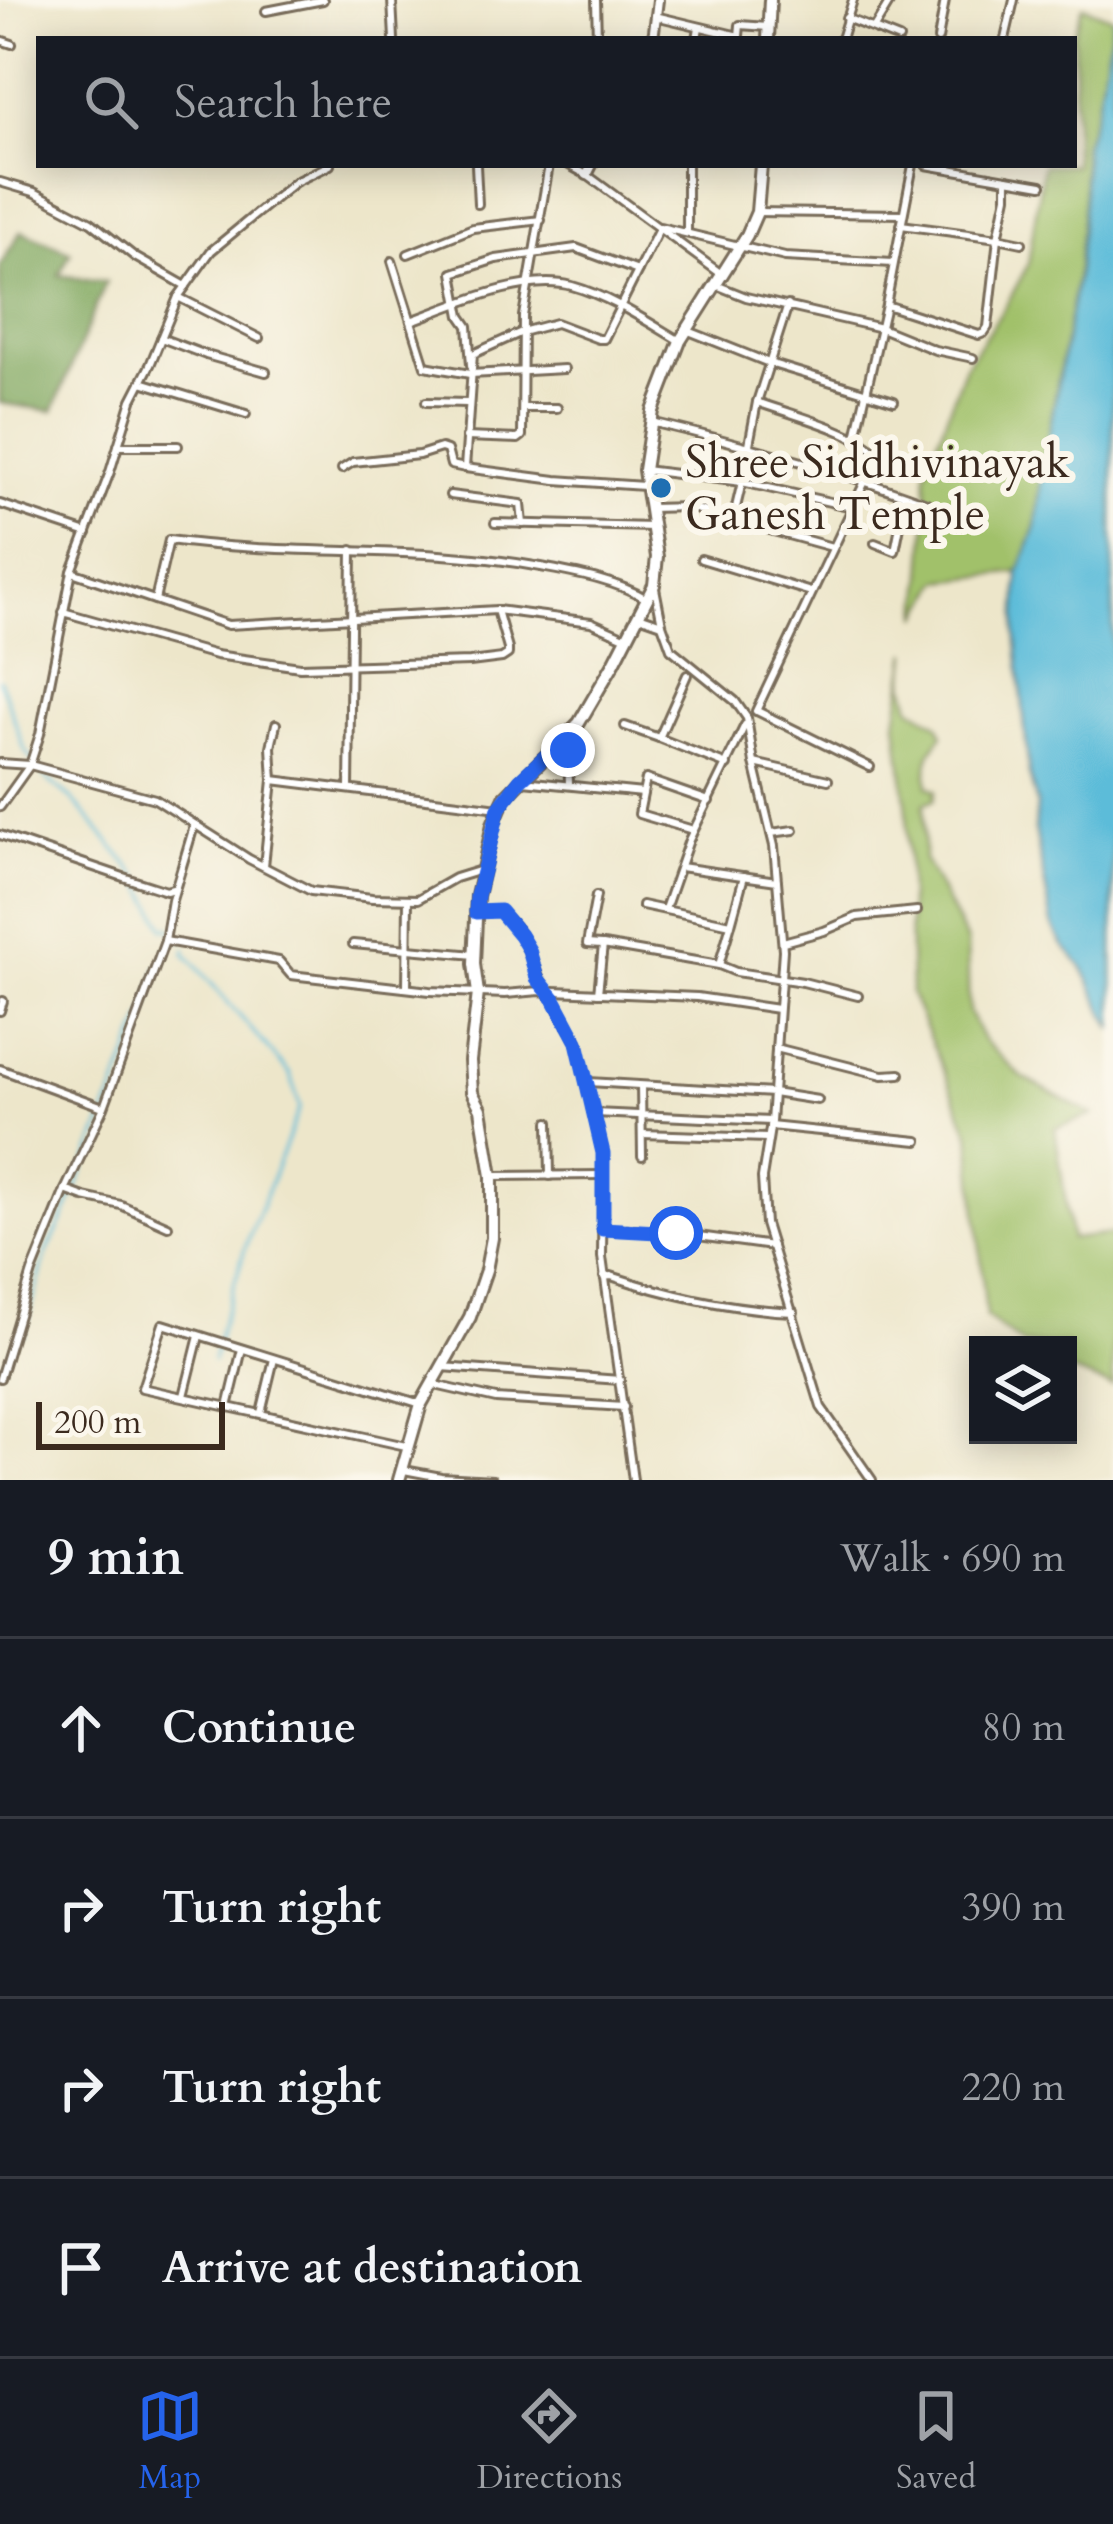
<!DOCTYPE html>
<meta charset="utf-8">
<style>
body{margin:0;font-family:Cardo,serif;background:#20242c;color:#f1f3f6}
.controls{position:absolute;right:36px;bottom:36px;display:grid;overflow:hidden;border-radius:0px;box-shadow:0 6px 30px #0003}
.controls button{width:108px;height:108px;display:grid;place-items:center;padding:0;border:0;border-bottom:3px solid #363941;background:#171b24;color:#f1f3f6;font:60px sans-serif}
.scale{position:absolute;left:36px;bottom:30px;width:189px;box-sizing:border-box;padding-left:12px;border:6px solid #3b2a1e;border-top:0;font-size:33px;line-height:42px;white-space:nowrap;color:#3b2a1e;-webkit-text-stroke:9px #fbf7ec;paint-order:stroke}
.stop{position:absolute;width:36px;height:36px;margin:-27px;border:9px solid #2563eb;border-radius:50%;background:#fff}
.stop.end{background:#2563eb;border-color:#fff;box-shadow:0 3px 12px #0008}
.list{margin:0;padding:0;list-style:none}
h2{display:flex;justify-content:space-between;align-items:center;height:156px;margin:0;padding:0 48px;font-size:51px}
h2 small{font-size:39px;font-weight:400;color:#9ea1a6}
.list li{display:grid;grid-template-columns:78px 1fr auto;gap:36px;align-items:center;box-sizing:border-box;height:180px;padding:0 48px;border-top:3px solid #363941}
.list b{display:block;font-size:45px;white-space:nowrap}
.list em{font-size:39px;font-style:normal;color:#9ea1a6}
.icon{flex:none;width:66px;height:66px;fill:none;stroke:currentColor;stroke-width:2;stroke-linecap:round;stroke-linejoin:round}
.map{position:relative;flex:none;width:1113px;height:1480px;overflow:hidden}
.search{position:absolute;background:#171b24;box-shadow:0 6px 30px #0003;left:36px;right:36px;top:36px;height:132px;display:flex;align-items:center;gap:30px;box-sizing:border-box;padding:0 42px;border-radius:0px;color:#9ea1a6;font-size:45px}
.sheet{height:876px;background:#171b24}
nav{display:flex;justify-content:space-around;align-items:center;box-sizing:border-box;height:168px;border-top:3px solid #363941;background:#171b24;font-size:33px;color:#9ea1a6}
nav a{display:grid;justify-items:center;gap:6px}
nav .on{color:#2563eb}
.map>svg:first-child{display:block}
.green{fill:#a1c16a;stroke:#6e7644;stroke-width:3}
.forest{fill:#80a75e;stroke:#5e683e;stroke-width:3}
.water{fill:#5bbcd9;stroke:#4b737c;stroke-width:3}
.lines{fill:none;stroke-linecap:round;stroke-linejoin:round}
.stream{stroke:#5bbcd9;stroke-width:3}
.minor-casing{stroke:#796c5a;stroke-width:12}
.tertiary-casing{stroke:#796c5a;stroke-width:14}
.primary-casing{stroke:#796c5a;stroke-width:16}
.minor{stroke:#fff;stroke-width:6}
.tertiary{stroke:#fff;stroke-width:8}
.primary{stroke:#fff;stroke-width:10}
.route{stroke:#2563eb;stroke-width:15}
.poi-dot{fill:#1f6fb2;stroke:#fbf7ec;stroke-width:4.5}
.labels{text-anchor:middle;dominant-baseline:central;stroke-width:12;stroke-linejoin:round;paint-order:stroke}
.poi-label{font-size:45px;fill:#3b2a1e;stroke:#fbf7ec;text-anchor:start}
</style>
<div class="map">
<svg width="1113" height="1480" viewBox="0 0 1113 1480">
<rect width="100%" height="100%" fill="#fbf7ec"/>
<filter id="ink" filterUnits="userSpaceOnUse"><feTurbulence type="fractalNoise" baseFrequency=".00833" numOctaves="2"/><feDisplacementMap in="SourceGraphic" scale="24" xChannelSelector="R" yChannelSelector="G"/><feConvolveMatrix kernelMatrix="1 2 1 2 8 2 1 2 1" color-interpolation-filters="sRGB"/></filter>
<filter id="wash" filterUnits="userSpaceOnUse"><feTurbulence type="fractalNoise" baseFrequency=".004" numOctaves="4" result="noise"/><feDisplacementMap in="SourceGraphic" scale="48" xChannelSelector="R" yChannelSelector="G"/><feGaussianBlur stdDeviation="2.7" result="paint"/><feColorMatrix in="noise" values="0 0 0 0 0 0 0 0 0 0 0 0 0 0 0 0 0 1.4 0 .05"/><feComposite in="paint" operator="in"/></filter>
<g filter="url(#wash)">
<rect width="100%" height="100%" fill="#ede6ca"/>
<g class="green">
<polygon points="1083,6 1113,18 1097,106 1084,145 1084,200 1078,270 1042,471 1036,527 1019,572 940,581 920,617 928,503 926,472 965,366 1005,307 1028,265 1043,165 1074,165 1074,39 1072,39"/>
<path d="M 908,652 L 905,684 L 911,707 L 938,724 L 943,735 C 928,752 925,763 928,786 L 936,790 L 934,800 L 924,803 L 924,859 L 967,941 L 969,1012 L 983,1040 L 1022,1077 L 1093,1115 L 1055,1128 L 1071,1239 L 1113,1234 L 1113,1387 L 1068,1370 L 1068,1345 L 1023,1345 L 986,1317 L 970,1133 L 911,994 L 907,812 L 897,722 Z"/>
</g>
<polygon class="forest" points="21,231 71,252 59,275 106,282 53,411 0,403 0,266"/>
<polygon class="water" points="1113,18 1113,1030 1083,968 1062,944 1052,924 1035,830 1037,804 1029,774 1016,631 1019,572 1036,527 1042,471 1078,270 1084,200 1084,145 1097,105"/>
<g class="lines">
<g class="stream">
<polyline points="0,680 25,750 48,780 73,800 138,876 165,929"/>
<polyline points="168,926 182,941"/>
<polyline points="186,949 185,953 290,1074 300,1107 246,1245 220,1330 213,1361"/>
<polyline points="24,1334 46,1254 69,1206 148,1007 158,968"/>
</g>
</g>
</g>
<g filter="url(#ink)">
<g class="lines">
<defs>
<g id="minor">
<polyline points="392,0 394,39"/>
<polyline points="596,0 597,39"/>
<polyline points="266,11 323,0"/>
<polyline points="655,16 739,36 740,25 768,27"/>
<polyline points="846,18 899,39"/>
<polyline points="874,28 891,0"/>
<polyline points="697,39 699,27"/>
<polyline points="841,39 853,0"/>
<polyline points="938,39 945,0"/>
<polyline points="1005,39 1014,0"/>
<polyline points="0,40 12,44"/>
<polyline points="476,165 478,204"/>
<polyline points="569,165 587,175 720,273"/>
<polyline points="687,165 687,233"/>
<polyline points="926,165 1042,185"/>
<polyline points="0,182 34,192 91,222 135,257 186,286"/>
<polyline points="757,212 903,214"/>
<polyline points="901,225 998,238 1007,196 1007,179"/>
<polyline points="408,254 473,228 541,220"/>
<polyline points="392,261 425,366 470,374 564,369"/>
<polyline points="638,271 604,339 598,339 556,323 522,332 473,354 465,468 556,480 644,486"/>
<polyline points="716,285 746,297 881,328 935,350 973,358"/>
<polyline points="178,297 259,338"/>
<polyline points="886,305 979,335 984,333 988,327 998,238 1022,243"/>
<path d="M 411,321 C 455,305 525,273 572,286 C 611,297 646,321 680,341"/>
<polyline points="686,330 769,363 894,401"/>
<polyline points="161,338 206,355 266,372"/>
<polyline points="471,365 468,326 461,316 453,273 496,259 576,248 638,271 660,227 785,257 893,263"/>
<polyline points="141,382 246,414"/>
<polyline points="426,402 467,403"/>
<polyline points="523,408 557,408"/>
<path d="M 651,422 C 752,446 851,474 948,511"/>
<polyline points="466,437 518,439 522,436 523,316 549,165"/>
<polyline points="856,437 886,305 913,165"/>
<polyline points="118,446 178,446"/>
<polyline points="342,469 353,462 419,455 441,448 447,450 451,465 465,468"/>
<polyline points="644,470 742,482 757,402 788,305"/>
<polyline points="450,495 521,504 523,524"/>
<polyline points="0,504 87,533"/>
<polyline points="650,508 689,507 733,520"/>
<polyline points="495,523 653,527"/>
<polyline points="875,543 895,551 906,496"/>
<polyline points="832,547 733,520 742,482 852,507"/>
<polyline points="701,559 811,592"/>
<polyline points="72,572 228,625 497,610 591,622 627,638"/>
<polyline points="655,588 662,624 671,649 735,701 747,718 754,763 774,846 783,950 771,1122 762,1178 765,1224 821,1407 872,1480"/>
<path d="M 155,600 L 169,540 C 292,557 417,544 541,567 C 578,574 614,580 647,599"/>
<polyline points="63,612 216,655 300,667 470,662 502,658 508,654 508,649 497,610"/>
<polyline points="639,616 662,624"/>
<polyline points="687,675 659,738 727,765"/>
<path d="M 756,711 L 878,454 C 854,430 790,414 757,402"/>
<polyline points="757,711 870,767"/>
<polyline points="625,726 659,738"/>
<polyline points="564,742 568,750 569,785"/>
<polyline points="0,763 30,765 155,799 249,859 311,891 372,898 418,899 455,878 481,870"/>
<polyline points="754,763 828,780"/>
<polyline points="273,780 499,808"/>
<polyline points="523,781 643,793"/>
<polyline points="349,789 352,550"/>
<polyline points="0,807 30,765 40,734 72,571 110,472 132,400 150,365 178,297 211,251 295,182 330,165"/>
<polyline points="693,830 639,814 646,779 709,801"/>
<polyline points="771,833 794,830"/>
<polyline points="0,835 135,881 166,891 173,889"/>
<polyline points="264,866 273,780 271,747 276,724"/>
<polyline points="680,867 777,881"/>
<polyline points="596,896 587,944 601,945"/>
<polyline points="665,909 689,840 745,725"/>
<path d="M 476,912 L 499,911 C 512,922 523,936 529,952 C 535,966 537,978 546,990"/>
<polyline points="731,924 744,876"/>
<polyline points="165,941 279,961 291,975 430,991 505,994 540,991 547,992 554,999 577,1042 603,1153 602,1257 633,1480"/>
<polyline points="783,942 824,931 857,917 917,911"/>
<polyline points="353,944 475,955"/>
<polyline points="719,965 736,972 803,982 858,996"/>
<polyline points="407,987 408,899"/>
<polyline points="598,993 603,945 719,965 731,924 642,905"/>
<polyline points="550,995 554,991 697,997 778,1009"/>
<polyline points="0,1011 3,1001"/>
<polyline points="776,1048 883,1075 900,1074"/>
<polyline points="0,1069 103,1107"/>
<polyline points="589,1082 773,1093 818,1100"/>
<polyline points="641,1086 642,1156"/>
<polyline points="594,1113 770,1121"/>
<polyline points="549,1122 550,1176"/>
<polyline points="770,1126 918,1141"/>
<polyline points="642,1134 767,1138"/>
<polyline points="492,1176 602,1175"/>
<polyline points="65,1190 84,1197 121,1205 168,1226"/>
<polyline points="603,1229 676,1233 772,1246"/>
<path d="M 604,1277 L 611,1276 C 671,1296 730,1309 794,1312"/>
<polyline points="442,1367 620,1380"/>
<polyline points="0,1378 32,1272 65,1190 104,1107 165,941 172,900 194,826"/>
<polyline points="435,1385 496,1399 624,1407"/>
<polyline points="184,1396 199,1336"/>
<polyline points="228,1407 242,1349"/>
<polyline points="261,1413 274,1359"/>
<polyline points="406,1446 142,1388 163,1324 421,1404"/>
<polyline points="404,1470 441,1477 493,1480"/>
</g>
<g id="tertiary">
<polyline points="653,39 658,0"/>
<polyline points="587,175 592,165"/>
</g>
<g id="primary">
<polyline points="768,39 770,0"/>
<polyline points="399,1480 421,1404 470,1317 486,1270 492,1238 492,1176 481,1109 472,1092 470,1061 478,993 474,964 477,896 493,824 505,797 579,723 614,663 654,585 657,557 644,470 653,411 680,341 747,235 757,212 761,165"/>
</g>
</defs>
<use href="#minor" class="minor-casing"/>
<use href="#tertiary" class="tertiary-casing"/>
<use href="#primary" class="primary-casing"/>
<use href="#minor" class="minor"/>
<use href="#tertiary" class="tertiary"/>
<use href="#primary" class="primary"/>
</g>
</g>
<g class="lines" filter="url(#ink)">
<polyline class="route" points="568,750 563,740 520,780 499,808 477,896 476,912 500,911 520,935 529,950 537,978 554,999 577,1042 603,1153 603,1229 676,1233"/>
</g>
<circle class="poi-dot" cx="661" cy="488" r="12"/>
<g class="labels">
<g class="poi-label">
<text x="685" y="462">Shree Siddhivinayak<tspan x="685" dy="52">Ganesh Temple</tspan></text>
</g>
</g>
</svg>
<div class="controls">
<button><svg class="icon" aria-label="layers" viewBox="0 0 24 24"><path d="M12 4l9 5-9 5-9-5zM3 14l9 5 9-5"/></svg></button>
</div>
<div class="scale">200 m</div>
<div class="stop" style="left:676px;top:1233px"></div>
<div class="stop end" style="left:568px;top:750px"></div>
<div class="search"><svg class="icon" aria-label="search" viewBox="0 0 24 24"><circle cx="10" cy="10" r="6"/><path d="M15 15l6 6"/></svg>Search here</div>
</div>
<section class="sheet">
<h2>9 min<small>Walk · 690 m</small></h2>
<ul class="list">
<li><svg class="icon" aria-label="ahead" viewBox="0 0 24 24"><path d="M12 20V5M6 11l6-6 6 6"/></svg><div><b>Continue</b></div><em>80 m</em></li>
<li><svg class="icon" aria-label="right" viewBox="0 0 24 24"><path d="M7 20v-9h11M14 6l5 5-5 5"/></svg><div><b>Turn right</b></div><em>390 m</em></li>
<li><svg class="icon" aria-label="right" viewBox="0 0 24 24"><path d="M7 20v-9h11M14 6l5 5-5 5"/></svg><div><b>Turn right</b></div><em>220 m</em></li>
<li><svg class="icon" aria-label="arrive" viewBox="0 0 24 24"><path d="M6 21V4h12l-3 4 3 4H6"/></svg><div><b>Arrive at destination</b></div></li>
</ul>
</section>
<nav>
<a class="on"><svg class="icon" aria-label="map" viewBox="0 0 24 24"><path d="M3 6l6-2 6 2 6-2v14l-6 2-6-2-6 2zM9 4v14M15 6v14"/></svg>Map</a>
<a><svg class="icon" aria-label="directions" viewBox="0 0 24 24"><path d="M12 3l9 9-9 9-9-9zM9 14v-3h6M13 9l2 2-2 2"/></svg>Directions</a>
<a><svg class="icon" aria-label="saved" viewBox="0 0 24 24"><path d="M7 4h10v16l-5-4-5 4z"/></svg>Saved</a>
</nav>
